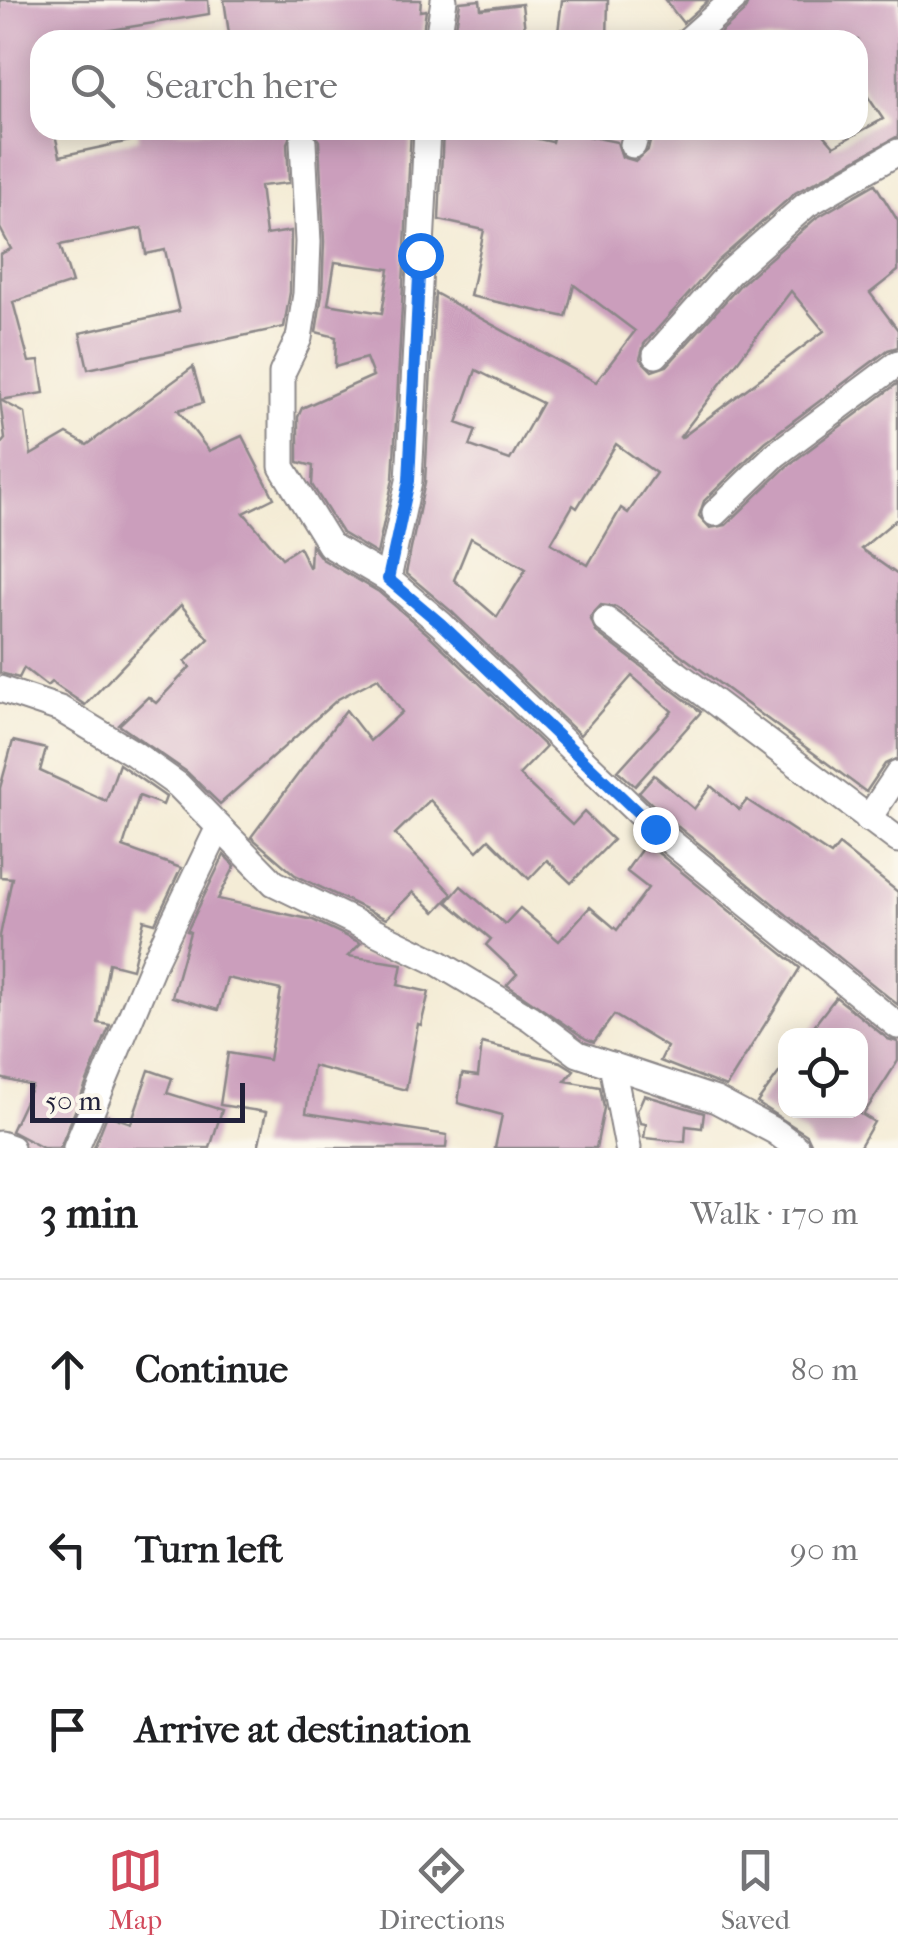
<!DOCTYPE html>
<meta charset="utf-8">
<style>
body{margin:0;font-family:"IM FELL French Canon",serif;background:#f6f6f6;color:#202124}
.controls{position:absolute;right:30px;bottom:30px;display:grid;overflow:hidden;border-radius:20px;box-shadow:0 5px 25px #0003}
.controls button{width:90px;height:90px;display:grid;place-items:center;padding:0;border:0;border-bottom:2px solid #e0e0e0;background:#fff;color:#202124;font:50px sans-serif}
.scale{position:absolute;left:30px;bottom:25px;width:215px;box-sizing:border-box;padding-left:10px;border:5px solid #22223b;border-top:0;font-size:28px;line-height:35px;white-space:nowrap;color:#22223b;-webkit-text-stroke:8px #fbf7ec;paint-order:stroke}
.stop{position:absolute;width:30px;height:30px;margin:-22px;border:8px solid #1a73e8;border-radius:50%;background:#fff}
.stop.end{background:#1a73e8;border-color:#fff;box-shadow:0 2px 10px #0008}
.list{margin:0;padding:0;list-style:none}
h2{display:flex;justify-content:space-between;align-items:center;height:130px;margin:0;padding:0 40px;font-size:42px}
h2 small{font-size:32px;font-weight:400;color:#757577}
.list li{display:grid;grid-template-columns:65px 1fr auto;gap:30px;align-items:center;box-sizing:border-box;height:180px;padding:0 40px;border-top:2px solid #e0e0e0}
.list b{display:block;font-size:38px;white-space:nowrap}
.list em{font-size:32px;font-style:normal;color:#757577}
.icon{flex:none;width:55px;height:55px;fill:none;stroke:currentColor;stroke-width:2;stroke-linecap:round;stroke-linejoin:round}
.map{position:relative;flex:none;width:898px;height:1148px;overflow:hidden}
.search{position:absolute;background:#fff;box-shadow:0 5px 25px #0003;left:30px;right:30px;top:30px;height:110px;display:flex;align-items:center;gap:25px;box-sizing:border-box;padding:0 35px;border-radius:30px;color:#757577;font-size:38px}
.sheet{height:670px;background:#fff}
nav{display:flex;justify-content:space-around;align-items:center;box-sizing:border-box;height:140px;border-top:2px solid #e0e0e0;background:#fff;font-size:28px;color:#757577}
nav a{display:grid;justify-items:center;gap:5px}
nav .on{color:#d1495b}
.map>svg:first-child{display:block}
.building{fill:#cb9ebc;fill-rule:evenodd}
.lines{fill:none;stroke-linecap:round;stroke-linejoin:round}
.street-casing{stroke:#8b8788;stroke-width:29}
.street{stroke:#fff;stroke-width:25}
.route{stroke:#1a73e8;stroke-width:12}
</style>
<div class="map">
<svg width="898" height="1148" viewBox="0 0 898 1148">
<rect width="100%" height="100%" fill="#fbf7ec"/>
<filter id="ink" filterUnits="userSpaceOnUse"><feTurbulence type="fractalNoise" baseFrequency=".01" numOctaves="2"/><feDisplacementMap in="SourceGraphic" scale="20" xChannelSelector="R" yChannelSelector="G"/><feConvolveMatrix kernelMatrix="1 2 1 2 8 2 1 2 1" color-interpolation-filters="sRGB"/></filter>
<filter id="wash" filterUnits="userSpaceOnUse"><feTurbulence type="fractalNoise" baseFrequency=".0048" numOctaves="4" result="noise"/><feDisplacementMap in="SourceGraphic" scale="40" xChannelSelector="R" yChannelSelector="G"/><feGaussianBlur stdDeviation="2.25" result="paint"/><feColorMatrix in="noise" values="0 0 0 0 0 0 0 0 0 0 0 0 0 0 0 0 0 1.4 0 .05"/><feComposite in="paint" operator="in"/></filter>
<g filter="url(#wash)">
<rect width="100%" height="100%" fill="#f4ecd6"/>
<g id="blocks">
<g class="building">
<polygon points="0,0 208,0 209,14 105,31 106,35 82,40 40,40 40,130 54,130 60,156 139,139 138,130 293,130 287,143 289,183 260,186 266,235 291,231 290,292 284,327 88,369 80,333 179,311 165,250 146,254 142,228 60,245 72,283 13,302 29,362 39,361 44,393 0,400 0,254 11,249 0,228"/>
<polygon points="224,0 421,0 420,11 426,10 422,40 230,40"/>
<polygon points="480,0 481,9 522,4 526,40 454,40 460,2"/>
<polygon points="562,0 608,0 607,40 557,40"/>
<polygon points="665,0 709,0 683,23"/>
<path d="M 749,0 L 898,0 L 898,136 L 795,193 L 718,261 L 644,344 L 640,359 L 652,371 L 667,366 L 741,284 L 816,218 L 875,184 L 898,221 L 898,271 L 870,293 L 898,330 L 898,347 L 888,350 L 765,442 L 704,501 L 699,516 L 710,528 L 726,525 L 786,467 L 898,383 L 898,518 L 861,549 L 898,575 L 898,758 L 885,764 L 866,792 L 616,607 L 601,605 L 590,617 L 596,632 L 701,712 L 635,786 L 618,771 L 672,711 L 632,676 L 580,735 L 452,612 L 406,573 L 425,482 L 435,293 L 596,382 L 635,331 L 574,285 L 566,317 L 470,296 L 484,230 L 439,220 L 443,130 L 498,130 L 552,142 L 555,130 L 588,130 L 587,136 L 617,142 L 622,157 L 636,161 L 648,150 L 653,130 L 820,130 L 834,146 L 883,119 L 858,82 L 858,40 L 712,40 L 744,12 ZM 791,291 L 824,331 L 681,438 L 680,437 ZM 476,370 L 542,403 L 510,460 L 470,446 L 476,430 L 457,423 ZM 616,444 L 656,473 L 628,513 L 621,508 L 588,565 L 551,543 L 573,505 L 577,508 ZM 471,538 L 526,569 L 497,617 L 454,580 Z"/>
<path d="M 313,130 L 411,130 L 393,479 L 377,554 L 342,533 L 312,485 L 313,466 L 298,462 L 298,417 L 302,408 L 373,376 L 366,358 L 335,367 L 336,337 L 316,332 L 322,295 L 324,242 L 319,141 ZM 335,262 L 389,269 L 382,313 L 328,304 Z"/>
<polygon points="193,367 203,403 178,410 209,451 242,436 274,498 244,513 282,558 299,547 310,569 311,545 322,559 379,592 430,636 546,747 519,775 572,825 584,812 613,840 571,883 547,860 529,879 489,839 477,851 430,800 395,834 452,894 435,912 413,892 386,919 295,875 251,837 346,710 370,741 402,712 378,678 338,699 220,804 187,772 119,725 148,697 156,703 190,667 185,662 209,639 181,605 85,705 51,682 47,686 24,668 19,678 0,673 0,445 5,439 0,400 25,413 31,455 67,434 87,445"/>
<polygon points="13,741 46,749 40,771 106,801 119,764 166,797 163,805 139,796 123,847 181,868 155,923 144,920 132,969 109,963 98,1023 110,1025 60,1148 43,1148 11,1131 32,1086 0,1078 0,936 12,878 0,877 0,788"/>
<polygon points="654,775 694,809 711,786 739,810 747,800 831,855 839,845 898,892 898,1005 666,817 639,792"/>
<polygon points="646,843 800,968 726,1087 660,1061 667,1047 614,1015 594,1042 586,1039 507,985 517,974 486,945 491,939 447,902 461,886 505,924 520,908 559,941 590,907 617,930 648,888 626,871"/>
<polygon points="224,855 235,866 218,899 313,920 361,943 348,956 402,964 398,985 429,992 421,1025 418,1024 406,1090 313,1066 306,1113 447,1135 446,1148 258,1148 266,1112 220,1105 228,1053 269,1060 281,990 227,978 218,1010 172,997 190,932 187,931"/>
<polygon points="836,997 888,1039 898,1042 898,1061 863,1115 874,1122 859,1148 813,1148 807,1135 757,1103 786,1063 786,1110 854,1110 860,1114 860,1036 806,1036"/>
<polygon points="482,1043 561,1062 574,1070 565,1081 600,1087 604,1108 596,1148 495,1148 502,1115 458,1103 462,1074 478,1076"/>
<polygon points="149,1070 172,1078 167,1093 222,1110 210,1148 94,1148 107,1115 131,1123"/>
<polygon points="644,1095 704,1113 702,1128 686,1126 685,1142 644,1138 646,1124 640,1123 637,1111"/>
</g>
</g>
</g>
<g filter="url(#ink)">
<use href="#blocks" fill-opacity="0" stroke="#8b8788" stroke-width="2.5"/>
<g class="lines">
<defs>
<g id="street">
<polyline points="438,40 444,0"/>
<polyline points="688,40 733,0"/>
<polyline points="303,142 308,242 306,294 299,338 282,373 282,467 330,545 388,579 441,624 655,829 898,1026"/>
<polyline points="633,145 637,130"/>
<polyline points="656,355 730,272 806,205 898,152"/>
<polyline points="715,513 775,455 898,363"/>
<polyline points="388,579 409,481 427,130"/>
<polyline points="606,620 898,840"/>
<polyline points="0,689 60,709 133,753 178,785 274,883 437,962 530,1018 578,1054 716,1100 776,1132 797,1148"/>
<polyline points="868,819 898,774"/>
<polyline points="612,1065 628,1148"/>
<polyline points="0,1144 11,1148"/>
<polyline points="76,1148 153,964 219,827"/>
</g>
</defs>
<use href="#street" class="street-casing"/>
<use href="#street" class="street"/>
</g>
</g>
<g class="lines" filter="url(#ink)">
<polyline class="route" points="420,255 409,481 388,579 441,624 655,829"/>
</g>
</svg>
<div class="controls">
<button><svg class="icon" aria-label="locate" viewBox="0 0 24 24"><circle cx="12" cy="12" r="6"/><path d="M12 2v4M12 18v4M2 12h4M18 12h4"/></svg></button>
</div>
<div class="scale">50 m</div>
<div class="stop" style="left:420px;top:255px"></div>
<div class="stop end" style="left:655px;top:829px"></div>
<div class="search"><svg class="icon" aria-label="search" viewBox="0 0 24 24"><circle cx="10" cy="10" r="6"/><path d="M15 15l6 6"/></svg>Search here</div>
</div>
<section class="sheet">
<h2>3 min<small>Walk · 170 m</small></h2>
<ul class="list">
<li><svg class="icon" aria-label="ahead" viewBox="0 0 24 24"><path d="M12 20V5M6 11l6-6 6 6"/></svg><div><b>Continue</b></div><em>80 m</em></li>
<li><svg class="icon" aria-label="left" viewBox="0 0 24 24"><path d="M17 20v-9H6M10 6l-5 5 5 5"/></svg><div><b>Turn left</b></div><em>90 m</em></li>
<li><svg class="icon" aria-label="arrive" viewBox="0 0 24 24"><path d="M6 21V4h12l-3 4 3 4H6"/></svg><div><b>Arrive at destination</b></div></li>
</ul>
</section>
<nav>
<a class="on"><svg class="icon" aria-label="map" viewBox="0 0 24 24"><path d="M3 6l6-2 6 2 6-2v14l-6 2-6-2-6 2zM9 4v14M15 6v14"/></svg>Map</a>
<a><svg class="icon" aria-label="directions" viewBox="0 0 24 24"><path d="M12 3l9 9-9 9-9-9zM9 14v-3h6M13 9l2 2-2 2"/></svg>Directions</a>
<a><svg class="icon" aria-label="saved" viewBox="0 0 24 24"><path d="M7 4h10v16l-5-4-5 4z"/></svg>Saved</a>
</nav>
